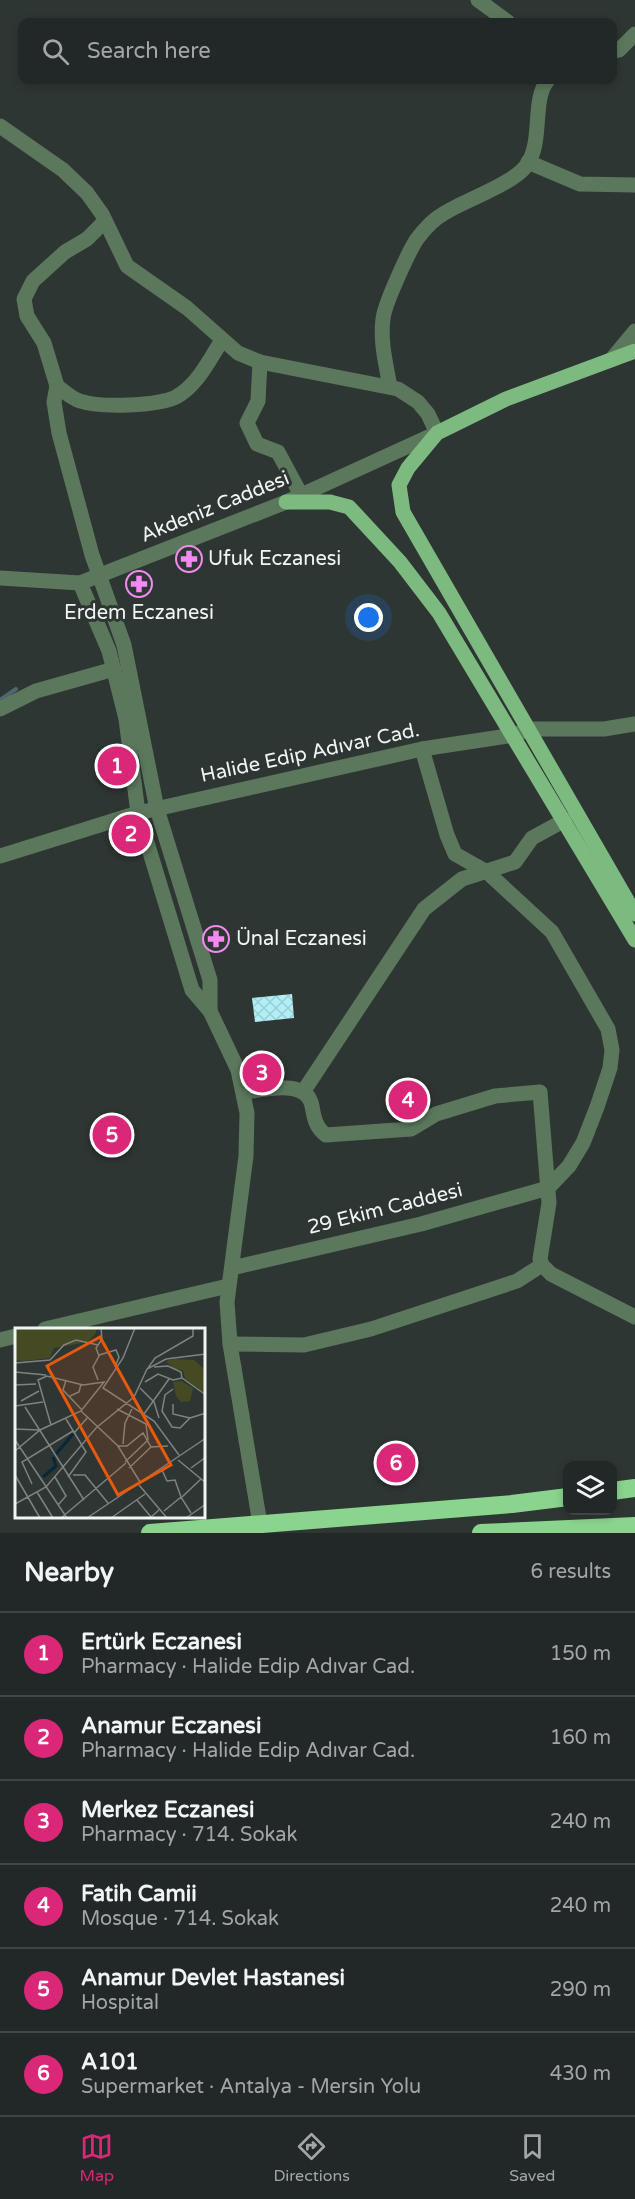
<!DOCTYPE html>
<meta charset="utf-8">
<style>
body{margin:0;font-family:"Varela Round",sans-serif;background:#2a302f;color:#f1f3f6}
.controls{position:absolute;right:18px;bottom:18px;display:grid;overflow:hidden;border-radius:12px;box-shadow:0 3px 9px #0003}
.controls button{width:54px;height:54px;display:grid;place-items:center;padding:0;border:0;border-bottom:2px solid #3f4444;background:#222827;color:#f1f3f6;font:30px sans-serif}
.you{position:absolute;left:369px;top:618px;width:21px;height:21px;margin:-15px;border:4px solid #fff;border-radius:50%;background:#1a73e8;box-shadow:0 0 0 9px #1a73e833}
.badge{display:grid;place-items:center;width:39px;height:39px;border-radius:50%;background:#db2777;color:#fff;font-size:20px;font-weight:700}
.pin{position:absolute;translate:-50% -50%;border:3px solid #fff;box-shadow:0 2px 6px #0006}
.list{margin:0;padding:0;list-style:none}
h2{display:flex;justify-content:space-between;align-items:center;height:78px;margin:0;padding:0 24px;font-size:26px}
h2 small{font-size:20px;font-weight:400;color:#a2a6a7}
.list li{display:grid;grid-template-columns:39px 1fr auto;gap:18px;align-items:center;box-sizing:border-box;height:84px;padding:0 24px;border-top:2px solid #3f4444}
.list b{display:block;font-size:22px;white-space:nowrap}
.list p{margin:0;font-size:20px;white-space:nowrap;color:#a2a6a7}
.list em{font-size:20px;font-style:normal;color:#a2a6a7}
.icon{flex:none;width:33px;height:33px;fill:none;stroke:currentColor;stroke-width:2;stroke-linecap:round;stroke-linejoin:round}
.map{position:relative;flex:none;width:635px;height:1533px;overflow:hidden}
.search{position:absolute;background:#222827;box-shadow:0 3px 9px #0003;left:18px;right:18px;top:18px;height:66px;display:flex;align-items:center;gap:15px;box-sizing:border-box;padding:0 21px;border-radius:12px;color:#a2a6a7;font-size:22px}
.sheet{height:582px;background:#222827}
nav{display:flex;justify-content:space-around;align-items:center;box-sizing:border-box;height:84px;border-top:2px solid #3f4444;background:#222827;font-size:16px;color:#a2a6a7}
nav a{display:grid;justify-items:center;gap:3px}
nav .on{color:#db2777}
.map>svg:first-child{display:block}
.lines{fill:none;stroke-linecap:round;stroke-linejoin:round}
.stream{stroke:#4d6671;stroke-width:4}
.building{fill:url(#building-cross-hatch)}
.minor{stroke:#5b785c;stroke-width:15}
.major{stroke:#7dba80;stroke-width:15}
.highway{stroke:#8ad48e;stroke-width:18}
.labels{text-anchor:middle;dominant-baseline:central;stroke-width:6;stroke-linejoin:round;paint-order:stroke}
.street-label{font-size:20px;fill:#f1f6f4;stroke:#2e3634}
.poi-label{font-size:20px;fill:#f1f6f4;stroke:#2e3634;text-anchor:start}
.inset-river{fill:none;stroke:#072839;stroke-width:3}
.inset-road{fill:none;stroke:#7c8381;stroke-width:1.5}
.view{fill:#e8590c;fill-opacity:0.15;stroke:#e8590c;stroke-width:3}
.inset-edge{fill:none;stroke:#f1f6f4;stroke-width:3}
</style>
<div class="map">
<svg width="635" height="1533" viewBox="0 0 635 1533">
<defs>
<pattern id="building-cross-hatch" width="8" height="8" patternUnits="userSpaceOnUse" patternTransform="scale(1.5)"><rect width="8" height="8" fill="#b1eef6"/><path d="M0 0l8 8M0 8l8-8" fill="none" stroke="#9ccdd3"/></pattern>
</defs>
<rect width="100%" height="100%" fill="#2e3634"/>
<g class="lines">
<polyline class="stream" points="0,700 16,689"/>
</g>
<g class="building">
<polygon points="292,994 294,1018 255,1022 252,998"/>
<polygon points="395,1084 420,1084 421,1112 415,1115 395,1115"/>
</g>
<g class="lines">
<g class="minor">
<polyline points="478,0 508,22"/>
<polyline points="612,51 619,50 635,34"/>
<polyline points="0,126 63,170 87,193 102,214 127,266 187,308 238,353 260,362 398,389 418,402 428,414 437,433 286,502 80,583 0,578"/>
<polyline points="528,162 580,184 635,185"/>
<polyline points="105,221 87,239 65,252 33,281 24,299 27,316 44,343 57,386 54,402 59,433 92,555 124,645 157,809 210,980 210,1011"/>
<polyline points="611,360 635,331"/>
<polyline points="260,362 258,401 247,423 257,444 278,452 301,495"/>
<path d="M 57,386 C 64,391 72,399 80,401 C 101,408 157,406 176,397 C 197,386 210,359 222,340"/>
<path d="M 390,387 C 386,364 380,342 383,319 C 384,305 409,251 417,239 C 423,231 434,219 443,214 C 463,201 513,184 526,166 C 544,143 531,99 548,80"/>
<polyline points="80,583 109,651 126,719 138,813 192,990 210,1011 238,1070 247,1113 246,1156 227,1302 230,1344 260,1524"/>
<polyline points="0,709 36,691 114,669"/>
<polyline points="422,749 447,835 455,854 487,872 552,932 608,1029 612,1050 610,1068 597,1107 583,1143 569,1166 548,1188"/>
<polyline points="0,856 138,813 422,749 514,735 529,729 604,729 635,724"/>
<path d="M 244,1092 C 264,1090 307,1078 312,1106 C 314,1118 316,1128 326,1135 L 411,1129 L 436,1114 L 495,1096 L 540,1092 L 549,1203 L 540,1259 L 542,1265 L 551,1274 L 635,1317"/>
<polyline points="303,1092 424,909 462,879 515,862 532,838 565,820"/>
<polyline points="232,1268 421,1224 548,1188"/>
<polyline points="45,1329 228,1286"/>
<polyline points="0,1340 16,1336"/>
<polyline points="230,1344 304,1345 371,1329 517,1281 542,1265"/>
</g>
<g class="major">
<polyline points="635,351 506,399 437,433 408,468 399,485 403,512 635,914"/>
<polyline points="286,502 330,502 349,507 400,562 439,613 635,940"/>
</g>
<g class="highway">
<polyline points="612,1491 635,1488"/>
<polyline points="150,1533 512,1504 568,1497"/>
<polyline points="481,1533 635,1526"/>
</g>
</g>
<defs>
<symbol id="pharmacy-ring" viewBox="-11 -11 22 22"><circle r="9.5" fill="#2e3634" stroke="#f38af1" stroke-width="1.5"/><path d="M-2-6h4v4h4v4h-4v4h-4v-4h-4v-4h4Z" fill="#f38af1"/></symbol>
</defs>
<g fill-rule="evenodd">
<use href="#pharmacy-ring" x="174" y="544" width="30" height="30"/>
<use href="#pharmacy-ring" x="124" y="569" width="30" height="30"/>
<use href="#pharmacy-ring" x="201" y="924" width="30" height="30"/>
</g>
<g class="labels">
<g class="street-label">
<text transform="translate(215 507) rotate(-22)">Akdeniz Caddesi</text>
<text transform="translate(310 753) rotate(-12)">Halide Edip Adıvar Cad.</text>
<text transform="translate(385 1209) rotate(-14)">29 Ekim Caddesi</text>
</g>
<g class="poi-label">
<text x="208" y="559">Ufuk Eczanesi</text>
<text x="139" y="613" text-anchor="middle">Erdem Eczanesi</text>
<text x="236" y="939">Ünal Eczanesi</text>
</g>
</g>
<g transform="translate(15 1328)">
<rect width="190" height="190" fill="#2e3634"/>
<path d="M 0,0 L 81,0 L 81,5 L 73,14 L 39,20 L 35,30 L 9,33 L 0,32 Z" fill="#454a23"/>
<path d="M 160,31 L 179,32 L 190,42 L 189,64 L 170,51 L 168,42 L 159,41 L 151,33 ZM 166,53 L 178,60 L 175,73 L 166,74 L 161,68 L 158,54 Z" fill="#454a23"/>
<path class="inset-river" d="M 41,126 L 58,106M 28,149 L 41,138 L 38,129"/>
<path class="inset-road" d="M 120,0 L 108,30 L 88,60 L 139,93 L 164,127M 84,27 L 101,22 L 104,29 L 100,39M 0,35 L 35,32 L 49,17 L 61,12 L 83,17M 139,39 L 153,38 L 166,44 L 167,50M 133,40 L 140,30 L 178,8 L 178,0M 0,44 L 31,47M 51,52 L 48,62 L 67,82M 83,52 L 78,39 L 84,28 L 81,20 L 87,11 L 86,0M 130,54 L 143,46 L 158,52 L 167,50 L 191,67M 0,57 L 21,56M 125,60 L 139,74 L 144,90M 158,61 L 150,67 L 147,83 L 157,99 L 165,100 L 175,90 L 191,85M 55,68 L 64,64 L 66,56M 6,73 L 24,63M 158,76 L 158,86 L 175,90M 0,78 L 28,74M 10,79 L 69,172M 102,81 L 131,96 L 133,112M 66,83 L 103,118 L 125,154M 129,86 L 154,51M 51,91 L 71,124 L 53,149M 0,101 L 24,102M 59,105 L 73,89M 0,112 L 52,190M 108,116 L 110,95 L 117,81M 103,118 L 112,118 L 128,105 L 136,119 L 153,118M 0,123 L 25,102 L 66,83 L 89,54 L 68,57 L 32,48 L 23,52 L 36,97M 163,132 L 191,155M 110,134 L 133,112M 114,140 L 136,119M 176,140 L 191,129M 147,142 L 152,153 L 160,152 L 166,169M 0,147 L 25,190M 58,147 L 70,147 L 93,175M 40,149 L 51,168 L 43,177M 17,156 L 7,134 L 58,103M 124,157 L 152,190M 22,164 L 38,190M 167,169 L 186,151M 122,172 L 136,189 L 144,182M 0,176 L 31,159 L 81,100 L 119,69 L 132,41 L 151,31 L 191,26M 149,183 L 166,169 L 176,185M 46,190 L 111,135M 72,190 L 191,110M 96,190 L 130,166M 171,190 L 191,176"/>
<path class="view" d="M 85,9 L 156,137 L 103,167 L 32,38 Z"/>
<rect width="190" height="190" class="inset-edge"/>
</g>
</svg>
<div class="controls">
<button><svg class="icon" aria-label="layers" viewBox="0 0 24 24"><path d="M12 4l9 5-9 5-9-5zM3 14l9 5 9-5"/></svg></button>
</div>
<div class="you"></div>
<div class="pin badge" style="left:117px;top:766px">1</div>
<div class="pin badge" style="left:131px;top:834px">2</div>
<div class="pin badge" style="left:262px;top:1073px">3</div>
<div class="pin badge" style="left:408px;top:1100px">4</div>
<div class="pin badge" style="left:112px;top:1135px">5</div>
<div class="pin badge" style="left:396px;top:1463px">6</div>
<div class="search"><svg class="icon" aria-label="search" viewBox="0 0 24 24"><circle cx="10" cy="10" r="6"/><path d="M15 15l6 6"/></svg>Search here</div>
</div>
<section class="sheet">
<h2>Nearby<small>6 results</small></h2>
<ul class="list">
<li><span class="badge">1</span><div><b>Ertürk Eczanesi</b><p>Pharmacy · Halide Edip Adıvar Cad.</p></div><em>150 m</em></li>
<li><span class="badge">2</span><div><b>Anamur Eczanesi</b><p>Pharmacy · Halide Edip Adıvar Cad.</p></div><em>160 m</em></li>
<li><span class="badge">3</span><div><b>Merkez Eczanesi</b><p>Pharmacy · 714. Sokak</p></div><em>240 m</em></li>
<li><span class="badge">4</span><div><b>Fatih Camii</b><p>Mosque · 714. Sokak</p></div><em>240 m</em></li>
<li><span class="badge">5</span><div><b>Anamur Devlet Hastanesi</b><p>Hospital</p></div><em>290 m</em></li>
<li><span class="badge">6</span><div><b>A101</b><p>Supermarket · Antalya - Mersin Yolu</p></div><em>430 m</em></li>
</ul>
</section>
<nav>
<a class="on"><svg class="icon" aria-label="map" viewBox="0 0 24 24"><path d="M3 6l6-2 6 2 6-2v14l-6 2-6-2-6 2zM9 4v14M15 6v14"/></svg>Map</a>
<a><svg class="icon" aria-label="directions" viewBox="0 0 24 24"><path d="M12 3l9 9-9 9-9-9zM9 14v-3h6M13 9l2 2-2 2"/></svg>Directions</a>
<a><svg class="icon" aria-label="saved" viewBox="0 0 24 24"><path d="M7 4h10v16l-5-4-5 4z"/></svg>Saved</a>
</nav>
